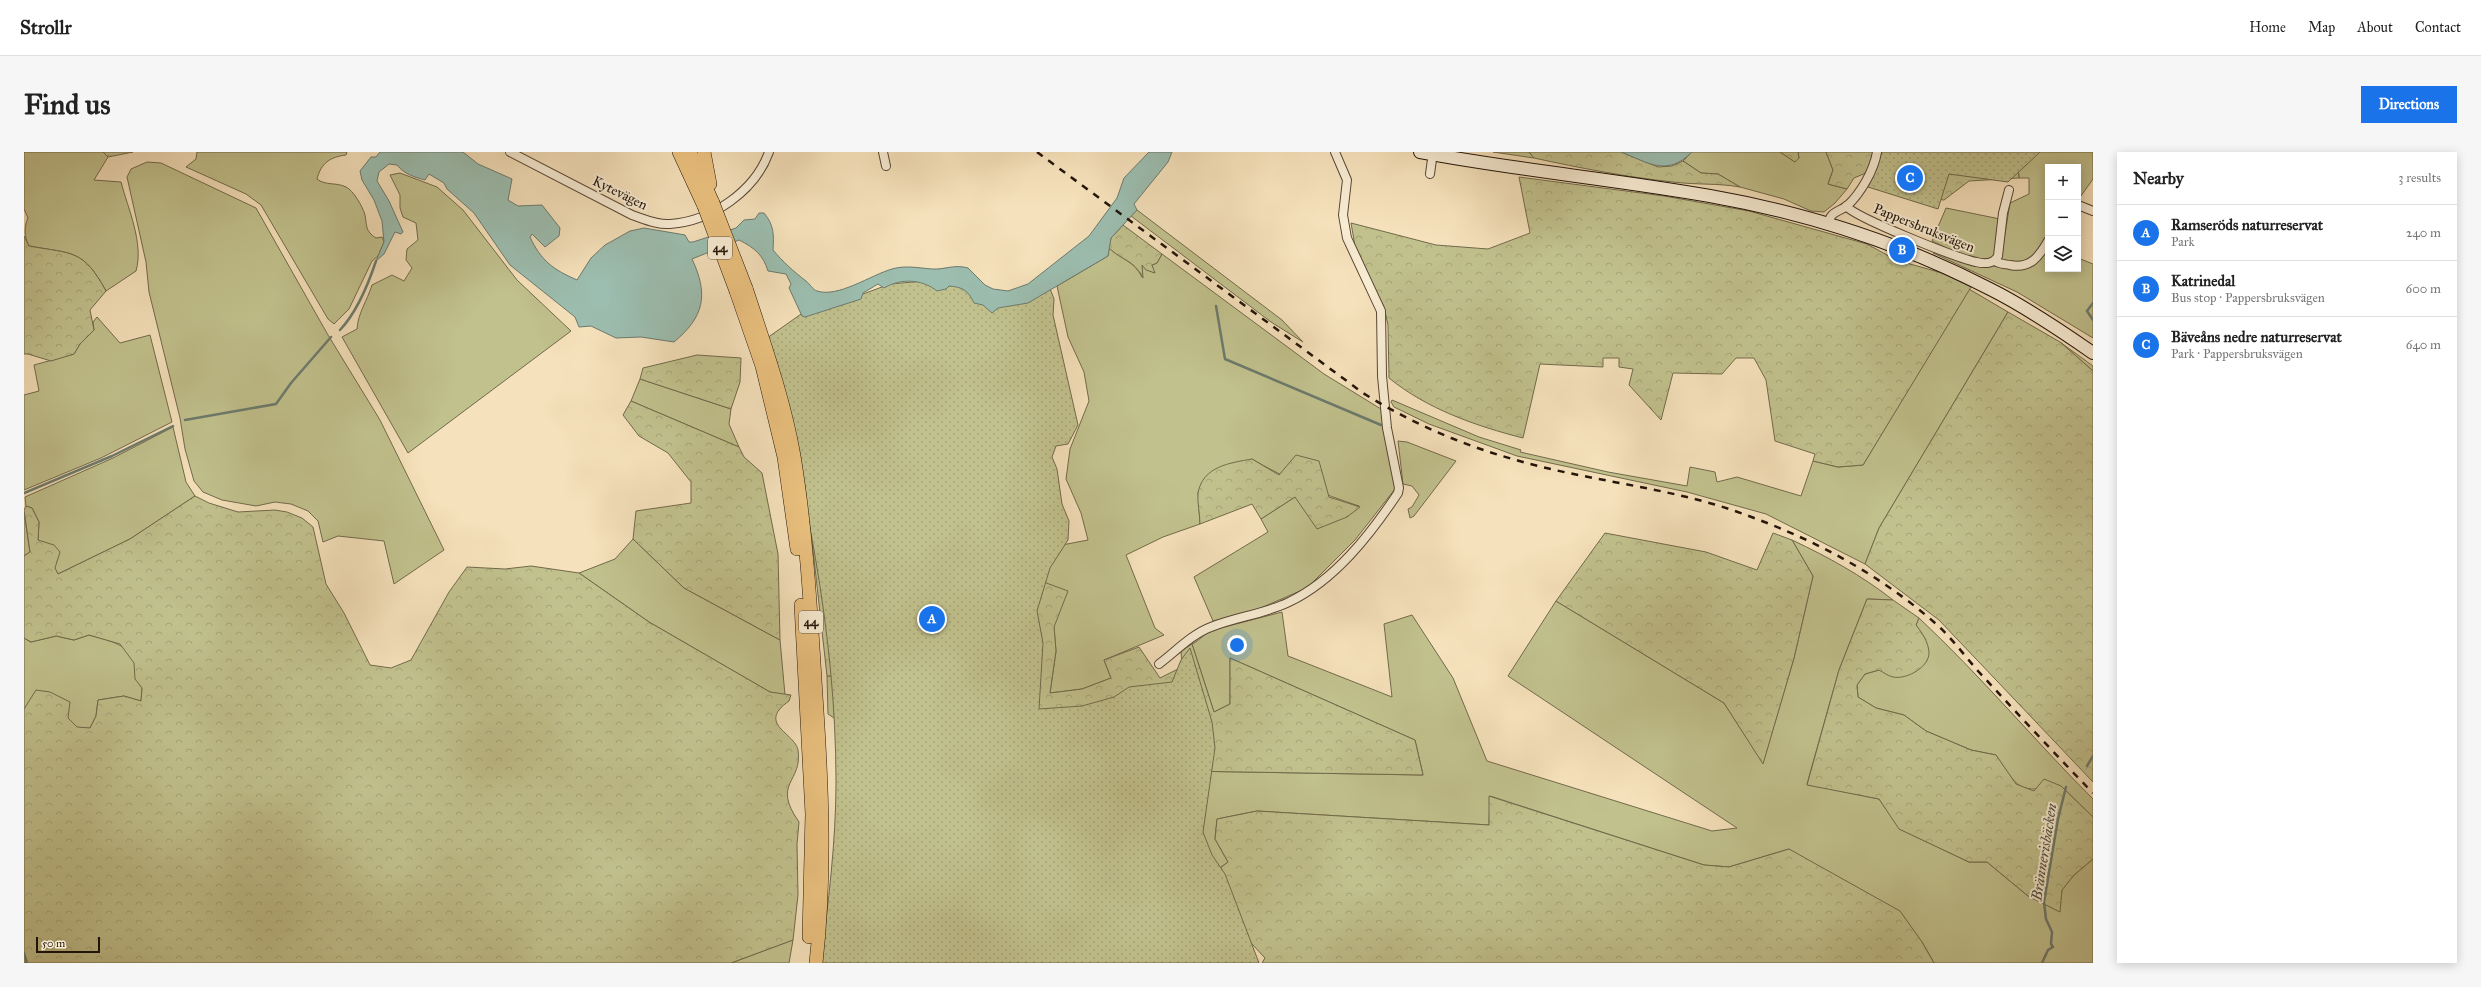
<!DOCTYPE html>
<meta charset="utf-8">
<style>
body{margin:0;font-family:"IM FELL Great Primer",serif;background:#f6f6f6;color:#222}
.controls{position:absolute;right:12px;top:12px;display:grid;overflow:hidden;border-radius:0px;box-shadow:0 2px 10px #0003}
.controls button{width:36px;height:36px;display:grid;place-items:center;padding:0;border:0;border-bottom:1px solid #e0e0e0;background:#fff;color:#222;font:20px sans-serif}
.scale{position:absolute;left:12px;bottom:10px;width:64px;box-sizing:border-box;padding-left:4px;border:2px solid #231409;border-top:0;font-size:11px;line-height:14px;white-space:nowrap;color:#231409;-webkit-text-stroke:3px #f8ecd3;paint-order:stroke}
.you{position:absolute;left:1213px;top:493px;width:14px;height:14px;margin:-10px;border:3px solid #fff;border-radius:50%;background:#1a73e8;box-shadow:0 0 0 6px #1a73e833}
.badge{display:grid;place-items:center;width:26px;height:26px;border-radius:50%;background:#1a73e8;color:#fff;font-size:13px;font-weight:700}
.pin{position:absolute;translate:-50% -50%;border:2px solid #fff;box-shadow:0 1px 4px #0006}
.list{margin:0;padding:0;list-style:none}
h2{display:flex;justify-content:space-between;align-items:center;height:52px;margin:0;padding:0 16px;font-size:17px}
h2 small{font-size:13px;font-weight:400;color:#767676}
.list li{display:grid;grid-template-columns:26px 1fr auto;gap:12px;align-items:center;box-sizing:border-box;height:56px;padding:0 16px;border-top:1px solid #e0e0e0}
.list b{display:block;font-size:15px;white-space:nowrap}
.list p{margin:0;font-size:13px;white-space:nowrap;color:#767676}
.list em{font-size:13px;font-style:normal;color:#767676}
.icon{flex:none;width:22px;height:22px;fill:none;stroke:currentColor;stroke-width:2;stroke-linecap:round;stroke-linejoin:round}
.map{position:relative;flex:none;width:2069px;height:811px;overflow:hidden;border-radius:0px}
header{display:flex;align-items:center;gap:24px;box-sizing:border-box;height:56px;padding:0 20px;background:#fff;border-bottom:1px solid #e0e0e0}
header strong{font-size:19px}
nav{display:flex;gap:22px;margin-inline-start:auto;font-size:14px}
.intro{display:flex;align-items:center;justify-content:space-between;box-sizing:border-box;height:96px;padding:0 24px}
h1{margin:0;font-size:28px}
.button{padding:10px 18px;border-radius:0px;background:#1a73e8;color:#fff;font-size:14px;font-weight:700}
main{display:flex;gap:24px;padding:0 24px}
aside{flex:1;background:#fff;border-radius:0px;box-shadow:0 2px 10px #0003}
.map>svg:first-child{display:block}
.grass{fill:#c1c18d;stroke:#726a4b}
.forest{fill:url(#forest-crowns);stroke:#726a4b}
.park{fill:url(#park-dots);stroke:#726a4b}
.water{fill:#9cbeb0;stroke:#6c7a6d}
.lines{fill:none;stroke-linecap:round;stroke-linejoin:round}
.stream{stroke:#6c7a6d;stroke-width:2.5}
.street-casing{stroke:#584736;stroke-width:10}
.secondary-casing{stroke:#231409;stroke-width:14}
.primary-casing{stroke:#231409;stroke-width:14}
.street{stroke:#f8ecd3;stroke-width:8}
.secondary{stroke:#f8ecd3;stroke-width:12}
.primary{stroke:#eac07e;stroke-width:13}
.rail{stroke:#231409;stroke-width:2.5;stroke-dasharray:7 7;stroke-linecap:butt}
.primary-bridge-casing{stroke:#231409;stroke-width:14;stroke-linecap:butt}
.primary-bridge{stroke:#eac07e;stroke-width:13}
.labels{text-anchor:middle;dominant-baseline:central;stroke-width:4;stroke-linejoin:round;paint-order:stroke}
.shield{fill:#f8ecd3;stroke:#635546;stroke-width:1}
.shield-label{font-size:13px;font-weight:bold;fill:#231409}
.street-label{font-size:14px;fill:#231409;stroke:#f8ecd3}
.water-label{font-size:15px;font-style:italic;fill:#4d5043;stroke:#f8ecd3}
</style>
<header>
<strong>Strollr</strong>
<nav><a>Home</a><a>Map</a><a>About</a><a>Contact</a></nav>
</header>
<div class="intro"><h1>Find us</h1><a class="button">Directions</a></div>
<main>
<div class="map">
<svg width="2069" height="811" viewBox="0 0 2069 811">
<defs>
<pattern id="forest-crowns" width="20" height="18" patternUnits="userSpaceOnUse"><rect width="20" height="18" fill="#c1c18d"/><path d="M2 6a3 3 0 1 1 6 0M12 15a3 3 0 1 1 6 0" fill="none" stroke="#a6a578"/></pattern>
<pattern id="park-dots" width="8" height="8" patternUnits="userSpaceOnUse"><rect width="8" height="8" fill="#c1c18d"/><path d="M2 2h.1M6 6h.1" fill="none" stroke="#a6a578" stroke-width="1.8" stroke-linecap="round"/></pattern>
</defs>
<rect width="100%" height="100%" fill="#f5e1bb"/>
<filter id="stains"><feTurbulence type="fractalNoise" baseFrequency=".005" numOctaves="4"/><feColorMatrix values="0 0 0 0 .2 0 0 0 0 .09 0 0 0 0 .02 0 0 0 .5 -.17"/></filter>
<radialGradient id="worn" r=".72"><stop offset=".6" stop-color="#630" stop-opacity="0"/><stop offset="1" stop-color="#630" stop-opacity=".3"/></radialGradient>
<g class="grass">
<path d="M 0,0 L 79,0 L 84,5 L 70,28 L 97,30 C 104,57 120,91 112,119 L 82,139 C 59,97 49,102 5,94 C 0,85 0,75 4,66 L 0,57 Z"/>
<path d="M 173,0 L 323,0 L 322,3 C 306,5 297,11 293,27 C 302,34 312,30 322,35 C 329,38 339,55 341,63 C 343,74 341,79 352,86 L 358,85 L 360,90 L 354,104 L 348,109 L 325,157 L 310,172 L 304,167 L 237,53 L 222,42 L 162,15 L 172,7 Z"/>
<polygon points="1469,0 1505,0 1510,6"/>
<polygon points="1668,0 1756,0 1771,10 1775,6 1774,0 1802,0 1809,18 1804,32 1823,37 1811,51 1800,60 1787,59 1760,47 1716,35 1694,22 1677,21 1659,9"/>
<polygon points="2005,0 2069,0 2069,27 2054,48 2054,15 2024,15 2024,117 2054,117 2054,106 2069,112 2069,186 1993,140 1909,101 1916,100 1972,114 1977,106 1986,51 2005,42 2005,26 1995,26 1994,15"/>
<polygon points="123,10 137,11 232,56 304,183 356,268 420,398 370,432 360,389 314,384 299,390 294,369 284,359 267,352 251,350 232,354 198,348 179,340 170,329 161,297 156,266 125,140 122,110 103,25 107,17"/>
<path d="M 376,21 L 413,35 L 439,58 L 493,128 L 547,179 L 384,301 L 318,185 L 333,177 C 334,161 343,149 348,133 L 368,123 L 380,129 L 388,116 L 382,108 L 383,97 L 394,88 L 392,71 L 379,65 L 376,56 L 376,43 L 366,23 Z"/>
<path d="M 1922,56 L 1976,67 L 1974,96 L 1969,105 C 1950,113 1926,97 1908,89 Z"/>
<polygon points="1113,58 1258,168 1279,190 1247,170 1107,64"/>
<path d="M 1085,96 C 1098,108 1110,109 1118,125 L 1118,112 L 1130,121 L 1128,113 L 1133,111 L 1138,102 L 1300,222 L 1357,257 L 1372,332 L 1371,337 L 1331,388 L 1283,436 L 1225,461 L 1189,469 L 1170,425 L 1244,380 L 1237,367 L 1271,345 L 1335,354 C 1298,342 1262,327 1228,307 L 1174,340 L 1176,372 L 1139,385 L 1102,403 L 1131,476 L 1140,483 L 1080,508 L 1087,526 L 1058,537 L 1026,541 L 1032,499 L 1030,475 L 960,408 L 1064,388 L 1057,361 L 1042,327 L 1046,297 L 1065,249 L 1060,220 L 1044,185 L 1033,134 L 1084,104 Z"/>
<polygon points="1945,137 1984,160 1855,376 1841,412 1742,362 1663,340 1493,304 1405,272 1370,255 1367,250 1368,248 1455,285 1497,298 1496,300 1584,320 1663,334 1666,315 1691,320 1693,330 1713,325 1777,344 1789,309 1814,315 1839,313"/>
<polygon points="73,165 96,191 126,183 148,270 77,306 0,338 0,243 15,239 10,213 50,202 56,192 70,178 69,170"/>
<polygon points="2036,190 2069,214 2069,219"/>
<polygon points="616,227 707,257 705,272 715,295 607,249"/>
<polygon points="149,275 162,330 171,344 106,387 34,422 14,388 15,370 8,356 2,354 1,345 89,306"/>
<polygon points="1374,289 1383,290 1432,309 1390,364 1386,366 1384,357 1388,355 1395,343 1388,334 1379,332"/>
<polygon points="0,360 6,400 0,404"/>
<polygon points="609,387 660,436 756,488 761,543 746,540 625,470 555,421 591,407"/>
<path d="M 1768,388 C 1804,405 1837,423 1869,448 L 1843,447 L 1815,518 L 1783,632 L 1855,647 L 1876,677 L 1945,710 L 1963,710 L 2004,744 L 2035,759 L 2038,738 L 2050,723 L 2069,707 L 2069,811 L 1910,811 L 1898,790 L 1765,697 L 1705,715 L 1680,713 L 1466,644 L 1465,673 L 1233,659 L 1193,667 L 1191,687 L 1204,710 L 1186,723 L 925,642 L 804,562 L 803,524 L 812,524 L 1100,618 L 1399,623 L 1391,588 L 1206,506 L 1206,552 L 1190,560 L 1168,492 C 1177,488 1180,481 1189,478 L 1258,460 L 1264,504 L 1368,545 L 1360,472 L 1388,463 L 1429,526 L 1463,609 L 1688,679 L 1713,676 L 1484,524 L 1532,449 L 1700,551 L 1739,611 L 1770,506 L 1789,424 Z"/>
<path d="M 1895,466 C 1957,524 2010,588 2069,647 L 2069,665 L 2037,634 C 1994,641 1995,638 1972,603 L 1947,598 L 1902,579 L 1880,563 L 1852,556 L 1834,545 L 1833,533 L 1841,522 L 1855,518 L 1902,488 L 1892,473 Z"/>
<path d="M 65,483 C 82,488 107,492 111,512 C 113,523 111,527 118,536 L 117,549 L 100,544 L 74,548 L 72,564 L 66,576 L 53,576 L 44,566 L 0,557 L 0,486 L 7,490 L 32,484 L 50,488 Z"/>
<polygon points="769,788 765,811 707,811"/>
</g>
<g class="forest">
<polygon points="79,0 109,0 84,5"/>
<path d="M 1505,0 L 1597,0 L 1634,15 L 1648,14 L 1659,9 L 1677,21 L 1694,22 L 1716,35 C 1694,31 1672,33 1649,30 C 1602,25 1556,16 1510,6 Z"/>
<polygon points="1756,0 1774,0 1775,6 1771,10"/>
<polygon points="1802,0 2005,0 1994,15 1995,26 1945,29 1920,48 1893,45 1842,21 1830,26 1823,37 1804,32 1809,18"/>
<path d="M 1495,25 L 1640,44 L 1725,59 L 1843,92 L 1872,108 L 1918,121 L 1947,135 L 1839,313 L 1814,315 L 1789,309 L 1791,302 L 1751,289 L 1742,228 L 1730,206 L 1712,206 L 1698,222 L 1649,221 L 1637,268 L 1605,233 L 1609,217 L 1595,215 L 1595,206 L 1579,206 L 1579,215 L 1516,212 L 1499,286 C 1452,274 1403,257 1365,226 L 1364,173 L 1360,155 L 1331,94 L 1327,71 L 1412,93 L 1464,97 L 1506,81 Z"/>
<path d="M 1099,73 L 1138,102 L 1133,111 L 1128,113 L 1131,121 L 1122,118 L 1118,113 L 1119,126 C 1109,107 1100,110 1085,96 L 1087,86 Z"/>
<path d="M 0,84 L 5,94 C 49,102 59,97 82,139 L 66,158 L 70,178 L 56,192 L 50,202 L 27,209 L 4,202 L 0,202 Z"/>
<polygon points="1984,160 2036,190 2069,219 2069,630 1915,468 1841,412 1855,376"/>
<polygon points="673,203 717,206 716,230 707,257 616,227 619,216"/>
<polygon points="607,249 715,295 720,305 738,321 754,402 756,488 660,436 609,387 612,359 667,351 667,330 644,301 615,284 599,263"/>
<path d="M 1272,303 L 1295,309 L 1305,345 L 1336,355 L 1323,365 L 1293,377 L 1271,345 L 1237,367 L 1228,352 L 1176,372 C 1176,362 1173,350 1174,341 C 1179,314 1206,311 1228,307 L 1255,323 Z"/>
<polygon points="782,335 960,408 1044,439 1030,475 1032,499 1026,541 1058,537 1087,526 1080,508 1115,495 1136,526 1158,515 1157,499 1168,492 1190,560 1206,552 1206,506 1391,588 1399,623 1100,618 812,524 803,524"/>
<path d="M 171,344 L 185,351 L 214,360 L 251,358 L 263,360 L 278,366 L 289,375 L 302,432 L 320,461 L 346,513 L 367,516 L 387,508 L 425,440 L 443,415 L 481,417 L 507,414 L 555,421 L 625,470 L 746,540 L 767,543 L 765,549 C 732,572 771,581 774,598 C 779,631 747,630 775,670 L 773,692 L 774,743 L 769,788 L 707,811 L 0,811 L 0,557 L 12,538 L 26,540 L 46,550 L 44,566 L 53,575 L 66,576 L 72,564 L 74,548 L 100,544 L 117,549 L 118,536 L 111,527 L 110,511 L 96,492 L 65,483 L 50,488 L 32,484 L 7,490 L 0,486 L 0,404 L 6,400 L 0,358 L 2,354 L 8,356 L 15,370 L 14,388 L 30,393 L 36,400 L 31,416 L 34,422 L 106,387 Z"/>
<polygon points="1581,381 1682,400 1733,418 1749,381 1768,388 1789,424 1770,506 1739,612 1700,551 1532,449"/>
<path d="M 1843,447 L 1869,448 L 1895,466 L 1892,473 C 1898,481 1904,489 1905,500 C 1906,515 1882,528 1869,525 C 1864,524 1859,520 1855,518 L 1841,522 L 1833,533 L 1834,545 L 1852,556 L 1880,563 L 1902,579 L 1947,598 L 1972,603 L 1992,632 L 2010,639 L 2020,627 L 2037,634 L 2069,665 L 2069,707 L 2050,723 L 2038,738 L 2036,760 L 2004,744 L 1963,710 L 1945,710 L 1875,677 L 1855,647 L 1783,633 L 1815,518 Z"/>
<polygon points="1465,644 1680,713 1705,715 1765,697 1876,759 1898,790 1910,811 1238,811 1241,806 1216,779 966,811 1187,723 1204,710 1191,687 1193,667 1233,659 1465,673"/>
</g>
<g class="park">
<polygon points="1858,0 2016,0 1984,30 1925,22 1914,57 1844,35"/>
<path d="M 913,128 L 931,130 L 963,147 L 1025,134 L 1030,147 L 1029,163 L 1054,273 L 1044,292 L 1032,294 L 1028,305 L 1033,317 L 1038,352 L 1045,369 L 1044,388 L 1026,416 L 1013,459 L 1019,491 L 1015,557 L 1058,554 L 1090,545 L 1105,535 L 1148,530 L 1157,508 L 1166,496 L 1188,570 L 1191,596 L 1179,680 L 1188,703 L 1201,722 L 1235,811 L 797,811 C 804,751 812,691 812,630 C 812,479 780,331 743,186 L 780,160 L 804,155 L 866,132 Z"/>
</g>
<g class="water">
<path d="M 356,0 L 439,0 L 454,12 L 488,27 L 484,48 L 494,54 L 518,53 L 536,76 L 535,84 L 521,95 L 508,82 L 506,85 C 517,109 530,118 553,128 L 567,106 L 581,93 L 606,79 L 620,76 L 661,83 L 665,90 L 669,90 L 712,76 L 720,68 L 731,67 L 735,61 L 740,61 C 750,73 750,83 749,98 C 759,110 769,119 782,129 C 786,132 789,138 793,139 C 814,146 847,123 868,117 C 882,113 894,116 908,117 C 920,118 930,112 944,116 L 961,133 L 969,137 L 984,139 L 1004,132 L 1065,84 L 1093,46 L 1100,26 L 1125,0 L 1148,0 L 1144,10 L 1110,52 L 1113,58 L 1087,86 L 1084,104 L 1004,151 L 974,156 L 968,161 L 959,153 L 950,151 C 944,138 938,135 925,134 L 922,137 L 913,139 C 898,127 877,126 860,136 L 854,132 L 839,141 L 837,147 L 781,165 L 778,164 L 765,136 L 767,132 L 762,122 L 744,119 C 739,103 731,96 715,88 L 668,107 C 685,143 680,165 650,190 L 617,185 L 592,186 L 567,174 L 555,175 L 551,165 L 486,113 L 450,61 L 423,37 L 420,31 L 405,22 L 401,28 C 390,25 380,22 373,13 L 365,12 L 355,20 L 353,29 L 365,49 L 379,80 L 377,82 L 371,80 L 360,102 L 352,109 L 360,90 L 358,69 L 350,48 L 338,28 L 336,19 L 347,5 L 352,5 Z"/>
<path d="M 1597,0 L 1668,0 C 1643,25 1625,11 1597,0 Z"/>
</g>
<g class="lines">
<g class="stream">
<polyline points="2069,151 2063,159 2069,168"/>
<polyline points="1192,154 1201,207 1357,273"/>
<path d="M 316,178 C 333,160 344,133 352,109"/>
<polyline points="161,268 252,252 267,231 307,185"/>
<polyline points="0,341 88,304 149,274"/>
<polyline points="2063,614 2069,604"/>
<polyline points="0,801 3,811"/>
<polyline points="2018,811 2024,798 2029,795 2027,792 2028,780 2022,767 2020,750 2034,667 2042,635"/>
</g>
<defs>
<g id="street">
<path d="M 486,0 L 608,63 C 620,67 633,73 646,72 C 688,69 731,39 745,0"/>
<polyline points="859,0 862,14"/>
<polyline points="1406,22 1409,0"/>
<polyline points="2054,53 2069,59"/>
<path d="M 1822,54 C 1832,66 1933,106 1952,110 C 1960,112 1970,112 1974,104 L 1979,61 L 1985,38"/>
<path d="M 1804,72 C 1806,60 1814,60 1823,54 C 1837,41 1850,18 1853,0"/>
<path d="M 1971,109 C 1975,112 1981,112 1986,113 C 2006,117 2015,105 2024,89"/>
<path d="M 1135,512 C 1151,500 1168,482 1187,475 C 1212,465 1240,462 1265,450 C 1311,428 1346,383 1374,341 L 1375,336 L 1363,276 L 1358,224 L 1357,159 L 1323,86 L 1319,63 L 1323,28 L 1311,0"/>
</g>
<path id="secondary" d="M 1396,0 C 1492,18 1589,27 1686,44 C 1782,61 1879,92 1966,137 C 2002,155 2036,178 2069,201"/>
<g id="primary">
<polyline points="655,0 680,54"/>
<polyline points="666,0 689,51"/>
<polyline points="680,0 686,32"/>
<path d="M 722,136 C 740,191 760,247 770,304 C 783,383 787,464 792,544 C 798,632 802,722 792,811"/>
<polyline points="712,139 738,214 760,305 773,397"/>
<polyline points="777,453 788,662 785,785"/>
</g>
</defs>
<use href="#street" class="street-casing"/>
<use href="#secondary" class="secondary-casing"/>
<use href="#primary" class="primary-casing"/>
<use href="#street" class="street"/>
<use href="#secondary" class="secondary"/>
<use href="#primary" class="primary"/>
<path class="rail" d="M 1013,0 L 1339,241 C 1387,271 1438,293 1492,308 C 1567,330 1648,335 1722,363 C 1791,388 1855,422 1911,471 C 1927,485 1940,503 1954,519 C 1992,560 2030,601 2069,641"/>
<defs>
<g id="primary-bridge">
<polyline points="689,51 722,136"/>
<polyline points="680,54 712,139"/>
</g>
</defs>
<use href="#primary-bridge" class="primary-bridge-casing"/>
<use href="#primary-bridge" class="primary-bridge"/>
</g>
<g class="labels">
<g class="shield">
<rect x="684" y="85" width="24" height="22" rx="3"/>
<rect x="775" y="459" width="24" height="22" rx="3"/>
</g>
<g class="shield-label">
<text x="696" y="96">44</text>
<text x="787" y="470">44</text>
</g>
<g class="street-label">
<text transform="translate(596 41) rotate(26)">Kytevägen</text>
<text transform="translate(1900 76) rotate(22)">Pappersbruksvägen</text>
</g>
<g class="water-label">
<text transform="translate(2020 700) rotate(-81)">Brännerisbäcken</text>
</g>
</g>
<rect width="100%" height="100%" filter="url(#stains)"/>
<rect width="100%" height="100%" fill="url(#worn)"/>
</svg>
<div class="controls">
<button>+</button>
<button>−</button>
<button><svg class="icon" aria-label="layers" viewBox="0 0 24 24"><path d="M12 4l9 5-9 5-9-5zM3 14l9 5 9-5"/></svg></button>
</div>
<div class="scale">50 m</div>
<div class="you"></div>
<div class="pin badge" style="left:908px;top:467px">A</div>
<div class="pin badge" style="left:1878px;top:98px">B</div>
<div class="pin badge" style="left:1886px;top:26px">C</div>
</div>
<aside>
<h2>Nearby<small>3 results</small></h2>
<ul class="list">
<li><span class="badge">A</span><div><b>Ramseröds naturreservat</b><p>Park</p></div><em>240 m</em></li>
<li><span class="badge">B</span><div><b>Katrinedal</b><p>Bus stop · Pappersbruksvägen</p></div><em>600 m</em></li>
<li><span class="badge">C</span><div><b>Bäveåns nedre naturreservat</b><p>Park · Pappersbruksvägen</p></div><em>640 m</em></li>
</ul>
</aside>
</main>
